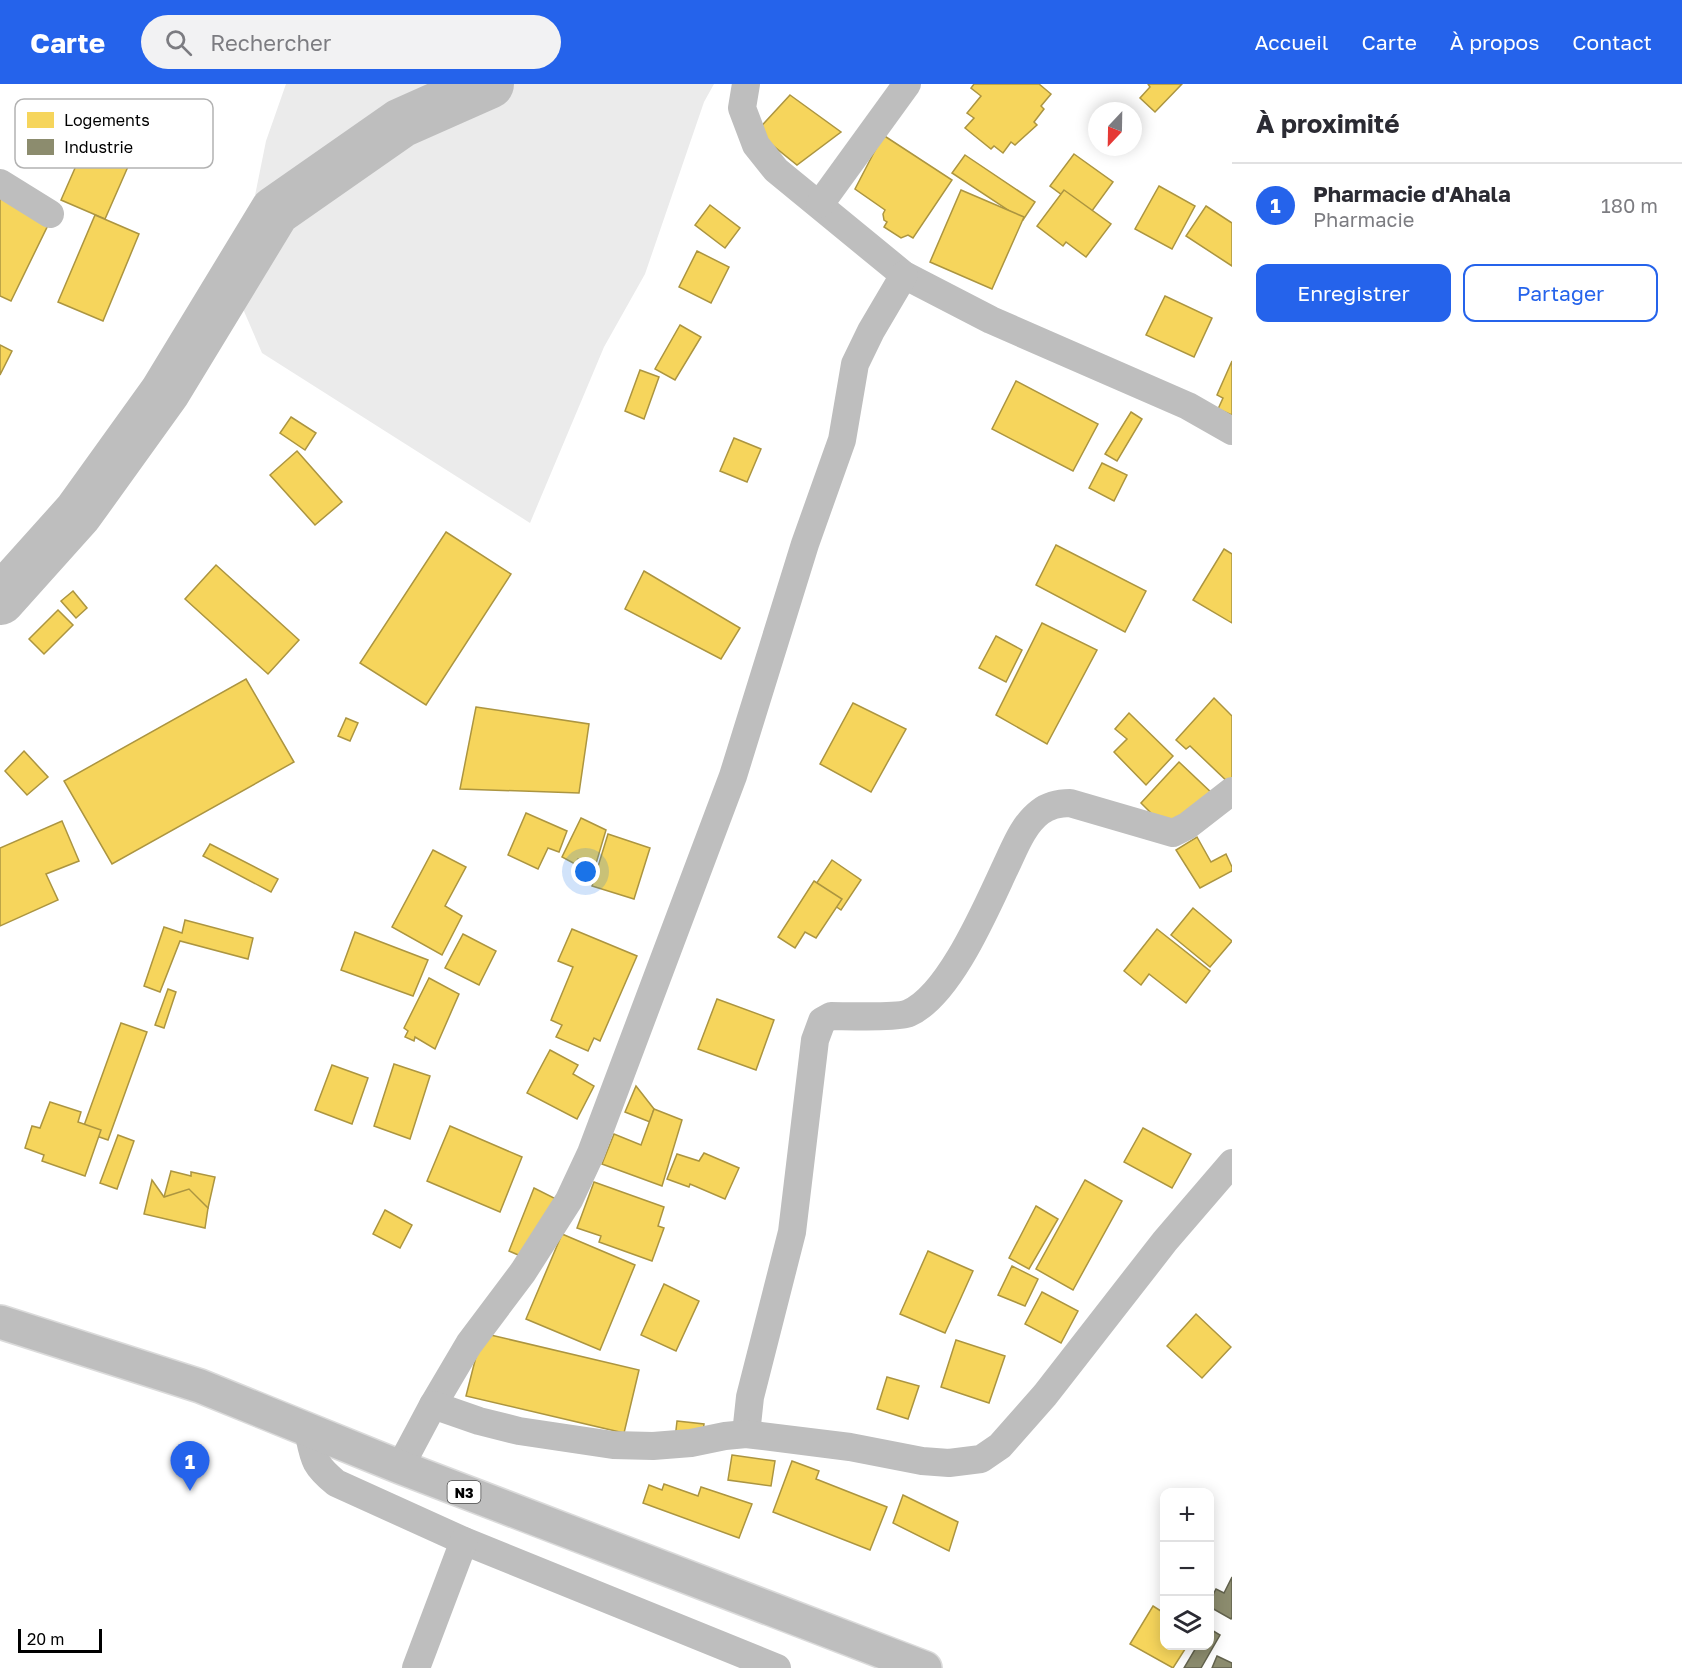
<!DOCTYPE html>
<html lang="fr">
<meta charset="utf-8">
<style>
body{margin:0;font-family:"Golos Text",sans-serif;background:#f2f2f3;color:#2b2b33}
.controls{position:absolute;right:18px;bottom:18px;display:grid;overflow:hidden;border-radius:12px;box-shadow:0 3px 15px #0003}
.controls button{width:54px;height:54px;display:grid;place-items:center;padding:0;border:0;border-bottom:2px solid #e1e1e2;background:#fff;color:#2b2b33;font:30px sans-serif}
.compass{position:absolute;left:1088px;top:18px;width:54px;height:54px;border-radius:50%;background:#fff;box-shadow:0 3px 15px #0003;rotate:202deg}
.scale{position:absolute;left:18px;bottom:15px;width:84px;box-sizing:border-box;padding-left:6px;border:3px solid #000;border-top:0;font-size:16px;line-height:21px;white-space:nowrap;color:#000;-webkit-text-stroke:4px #fff;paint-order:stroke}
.you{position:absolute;left:586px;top:788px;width:21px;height:21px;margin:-15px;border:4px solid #fff;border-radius:50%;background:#1a73e8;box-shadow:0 0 0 9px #1a73e833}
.badge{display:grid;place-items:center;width:39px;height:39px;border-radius:50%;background:#2563eb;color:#fff;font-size:20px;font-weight:700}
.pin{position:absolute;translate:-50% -50px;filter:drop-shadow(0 2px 3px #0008)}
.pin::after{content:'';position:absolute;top:32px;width:21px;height:18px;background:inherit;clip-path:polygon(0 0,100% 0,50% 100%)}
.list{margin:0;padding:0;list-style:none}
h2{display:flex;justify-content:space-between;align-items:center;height:78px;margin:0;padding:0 24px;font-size:26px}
h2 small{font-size:20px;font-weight:400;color:#7c7c81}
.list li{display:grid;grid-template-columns:39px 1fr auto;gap:18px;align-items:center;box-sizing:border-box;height:84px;padding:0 24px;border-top:2px solid #e1e1e2}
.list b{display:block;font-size:22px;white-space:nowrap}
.list p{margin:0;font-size:20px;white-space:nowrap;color:#7c7c81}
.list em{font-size:20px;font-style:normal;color:#7c7c81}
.actions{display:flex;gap:12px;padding:18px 24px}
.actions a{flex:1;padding:14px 0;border:2px solid #2563eb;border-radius:12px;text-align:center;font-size:21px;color:#2563eb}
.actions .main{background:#2563eb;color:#fff}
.icon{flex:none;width:33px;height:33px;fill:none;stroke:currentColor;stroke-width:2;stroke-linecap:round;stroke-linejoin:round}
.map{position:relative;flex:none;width:1232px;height:1584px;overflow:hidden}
header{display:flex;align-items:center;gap:36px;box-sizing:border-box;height:84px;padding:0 30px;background:#2563eb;color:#fff}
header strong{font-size:28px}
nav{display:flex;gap:33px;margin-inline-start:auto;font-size:21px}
.search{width:420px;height:54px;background:#f2f2f3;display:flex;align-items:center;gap:15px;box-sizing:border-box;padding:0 21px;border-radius:33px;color:#7c7c81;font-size:22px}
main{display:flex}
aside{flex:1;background:#fff}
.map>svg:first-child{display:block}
.green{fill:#ebebeb}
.homes{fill:#f6d55c;stroke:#ac9540;stroke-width:1.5}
.industry{fill:#8c8c6e;stroke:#62624d;stroke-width:1.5}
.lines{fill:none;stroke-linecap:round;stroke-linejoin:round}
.river{stroke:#bebebe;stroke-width:50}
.highway-casing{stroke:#dbdbdb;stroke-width:36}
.street{stroke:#bebebe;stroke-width:28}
.highway{stroke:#bebebe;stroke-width:33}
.labels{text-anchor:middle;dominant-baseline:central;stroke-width:6;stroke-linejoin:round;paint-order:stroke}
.shield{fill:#fff;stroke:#4c4c4c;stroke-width:1.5}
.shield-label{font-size:14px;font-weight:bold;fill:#000}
.key{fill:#fff;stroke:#b2b2b2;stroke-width:1.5}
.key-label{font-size:16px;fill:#000}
</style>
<header>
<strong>Carte</strong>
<div class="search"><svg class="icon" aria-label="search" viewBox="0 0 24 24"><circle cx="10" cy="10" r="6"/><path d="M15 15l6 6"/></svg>Rechercher</div>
<nav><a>Accueil</a><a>Carte</a><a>À propos</a><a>Contact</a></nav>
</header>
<main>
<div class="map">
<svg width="1232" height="1584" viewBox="0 0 1232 1584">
<rect width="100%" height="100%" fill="#fff"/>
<polygon class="green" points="286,0 714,0 704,18 645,190 604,263 530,439 262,269 240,218 245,161 266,57"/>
<g class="homes">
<polygon points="974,0 1039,0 1051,10 1041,22 1044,25 1034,38 1037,41 1015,61 1011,58 1003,69 994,62 991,65 965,44 974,34 967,29 981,12 971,4"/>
<polygon points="1148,0 1182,0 1155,28 1140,14 1150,3"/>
<polygon points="790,11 841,48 797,81 756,48"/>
<polygon points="90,50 134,69 105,135 61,116"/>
<polygon points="883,51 952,96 913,154 908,151 901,154 884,143 887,138 884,136 883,130 885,126 855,105"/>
<polygon points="1074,70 1113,98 1089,131 1050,102"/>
<polygon points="965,71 1035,118 1023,136 952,89"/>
<polygon points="1159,102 1195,122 1172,165 1135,145"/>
<polygon points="961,106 1024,133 992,205 930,178"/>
<polygon points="1064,106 1111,140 1086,173 1066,158 1063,162 1037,142"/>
<polygon points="0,108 52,133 11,217 0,212"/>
<polygon points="710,121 740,144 725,164 695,141"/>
<polygon points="1206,122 1232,139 1232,182 1186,152"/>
<polygon points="95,131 139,150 103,237 58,218"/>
<polygon points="697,167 729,183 711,219 679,203"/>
<polygon points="1165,212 1212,234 1194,273 1146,251"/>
<polygon points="680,241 701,253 675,296 655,285"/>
<polygon points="0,261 12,267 0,291"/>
<polygon points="1232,277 1232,331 1218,325 1223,314 1217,311"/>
<polygon points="640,286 659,293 644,335 625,327"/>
<polygon points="1016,297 1098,340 1073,387 992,345"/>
<polygon points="1131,328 1142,335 1117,377 1105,370"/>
<polygon points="291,333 316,349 305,366 280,349"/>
<polygon points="734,354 761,365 747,398 720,387"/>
<polygon points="297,367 342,418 315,441 270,391"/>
<polygon points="1102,379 1127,391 1114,417 1089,404"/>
<polygon points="446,448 511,490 426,621 360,579"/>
<polygon points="1056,461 1146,507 1125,548 1036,501"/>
<polygon points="1224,465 1232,470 1232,539 1193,516"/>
<polygon points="216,481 299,556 268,590 185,515"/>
<polygon points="644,487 740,544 721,575 625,525"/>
<polygon points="73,507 87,524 76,534 61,517"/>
<polygon points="58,526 73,541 44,570 29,555"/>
<polygon points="1042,539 1097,566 1047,660 996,631"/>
<polygon points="996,552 1022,566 1006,598 979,584"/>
<polygon points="246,595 294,678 112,780 64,697"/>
<polygon points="1214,614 1232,632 1232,699 1230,700 1190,662 1186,665 1176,656"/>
<polygon points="853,619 906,645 871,708 820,680"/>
<polygon points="476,623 589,640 579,709 460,705"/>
<polygon points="1129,629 1173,672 1146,701 1114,668 1127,655 1115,645"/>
<polygon points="346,634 358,639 350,657 338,652"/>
<polygon points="24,667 48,693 27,711 5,687"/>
<polygon points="1179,678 1216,713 1171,749 1141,719"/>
<polygon points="526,729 567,747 559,768 548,764 538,785 508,771"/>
<polygon points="581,734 606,746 595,783 578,775 575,780 562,773"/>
<polygon points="62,737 79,777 46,790 58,816 0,842 0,764"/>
<polygon points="608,750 650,764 634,815 592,802"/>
<polygon points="1197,753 1211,778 1226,770 1232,783 1232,787 1200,804 1176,766"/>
<polygon points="210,760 278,795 271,808 203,772"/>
<polygon points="433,766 466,783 445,822 462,832 442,871 392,843"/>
<polygon points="832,776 861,796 841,826 812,806"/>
<polygon points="814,797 842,815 816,854 805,848 795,864 778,853"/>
<polygon points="1193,824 1232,857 1210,883 1171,851"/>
<polygon points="185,836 253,854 248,875 180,857 160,908 144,902 164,843 182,849"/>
<polygon points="572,845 637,872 600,957 594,954 588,967 556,953 562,941 551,936 573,883 558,877"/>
<polygon points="1157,845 1210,887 1186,919 1149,890 1141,901 1124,887"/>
<polygon points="355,848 428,876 413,912 341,886"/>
<polygon points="463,850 496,867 479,901 445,884"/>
<polygon points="429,894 459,910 435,965 415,953 414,957 405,953 408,947 404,944"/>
<polygon points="168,905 176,908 164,944 155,941"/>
<polygon points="717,915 774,936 756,986 698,965"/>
<polygon points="121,939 147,948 108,1056 82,1047"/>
<polygon points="550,966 578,981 573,990 594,1002 577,1035 527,1009"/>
<polygon points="394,980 430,992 410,1055 374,1042"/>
<polygon points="332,981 368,994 352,1040 315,1026"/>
<polygon points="636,1002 654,1025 650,1038 625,1028"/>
<polygon points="50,1018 81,1028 78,1038 101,1046 85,1092 42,1077 44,1071 25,1064 32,1042 40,1044"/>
<polygon points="654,1025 682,1036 662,1102 602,1080 614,1050 641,1061"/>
<polygon points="450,1042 522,1073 500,1128 427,1097"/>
<polygon points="1143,1044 1191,1070 1172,1104 1124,1078"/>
<polygon points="118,1051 134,1057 117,1105 100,1099"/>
<polygon points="704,1069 739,1084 725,1115 690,1100 689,1103 667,1095 677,1070 699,1077"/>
<polygon points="171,1087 191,1092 191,1088 215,1093 208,1124 164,1113"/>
<polygon points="152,1096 164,1113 189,1105 208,1124 205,1144 144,1130"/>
<polygon points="1085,1096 1122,1117 1073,1206 1036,1185"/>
<polygon points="594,1098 664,1123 658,1142 664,1144 652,1177 599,1158 601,1152 577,1144"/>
<polygon points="534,1104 556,1115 523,1173 509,1167"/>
<polygon points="1036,1122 1058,1135 1029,1185 1009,1174"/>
<polygon points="385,1126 412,1141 400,1164 373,1150"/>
<polygon points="562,1150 635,1181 600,1266 526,1235"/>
<polygon points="928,1167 973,1187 945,1249 900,1230"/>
<polygon points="1012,1182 1038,1195 1025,1222 998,1211"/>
<polygon points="664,1200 699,1217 676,1267 641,1251"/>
<polygon points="1042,1208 1078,1227 1061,1259 1025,1240"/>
<polygon points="1196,1230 1231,1263 1202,1294 1167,1262"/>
<polygon points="482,1249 639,1286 624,1349 466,1312"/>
<polygon points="956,1256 1005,1272 989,1319 941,1303"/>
<polygon points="887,1293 919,1302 908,1335 877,1325"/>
<polygon points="677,1337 704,1340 701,1364 674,1364"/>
<polygon points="732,1371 775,1377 771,1402 728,1396"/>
<polygon points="792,1377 819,1387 816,1395 887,1423 870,1466 773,1428"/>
<polygon points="664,1400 698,1412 701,1403 752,1420 739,1454 643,1419 649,1401 662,1406"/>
<polygon points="903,1411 958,1438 949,1467 893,1439"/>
<polygon points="1153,1522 1164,1529 1164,1562 1187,1562 1173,1584 1130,1560"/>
</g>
<g class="industry">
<polygon points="1232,1493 1232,1533 1231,1535 1210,1523 1210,1517 1216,1505 1224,1509"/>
<polygon points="1210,1545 1220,1551 1201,1584 1184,1584 1197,1562 1210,1562"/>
<polygon points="1217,1572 1232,1579 1232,1584 1212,1584"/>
</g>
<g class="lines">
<polyline class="river" points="0,516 78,429 165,308 275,127 401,39 489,0"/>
<defs>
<polyline id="highway" points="0,1238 200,1302 400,1383 925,1584"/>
</defs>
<use href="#highway" class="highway-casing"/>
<g class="street">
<polyline points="746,0 742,24 756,61 776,86 904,191 991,236 1188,322 1232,347"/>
<polyline points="0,99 50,130"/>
<polyline points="820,120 907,0"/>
<polyline points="433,1321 469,1260 523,1188 569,1116 591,1069 733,692 805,460 842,356 855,280 871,247 904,191"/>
<path d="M 308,1346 C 314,1375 313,1380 336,1399 L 464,1457 L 777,1584"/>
<path d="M 746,1350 L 750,1313 L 792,1148 L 815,956 L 822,937 L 831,932 C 846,932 898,934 909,929 C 950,911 987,822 1006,782 C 1015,763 1023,741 1040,728 C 1049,721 1059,719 1070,719 L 1173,749 L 1187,742 L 1232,707"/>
<polyline points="400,1383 433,1321 479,1337 519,1347 613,1361 653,1362 691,1359 725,1352 746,1350 850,1363 922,1377 949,1379 981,1375 1000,1362 1045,1311 1165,1157 1232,1079"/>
<polyline points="416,1584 464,1457"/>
</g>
<use href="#highway" class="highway"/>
</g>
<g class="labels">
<rect class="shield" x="447.5" y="1397" width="33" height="22" rx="4.5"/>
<g class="shield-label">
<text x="464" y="1408">N3</text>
</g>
</g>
<rect x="15" y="15" width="198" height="69" rx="9" class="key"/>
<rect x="27" y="28" width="27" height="16" fill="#f6d55c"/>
<rect x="27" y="55" width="27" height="16" fill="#8c8c6e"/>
<g class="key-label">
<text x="64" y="42">Logements</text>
<text x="64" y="69">Industrie</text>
</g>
</svg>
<div class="controls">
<button>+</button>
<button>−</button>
<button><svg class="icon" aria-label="layers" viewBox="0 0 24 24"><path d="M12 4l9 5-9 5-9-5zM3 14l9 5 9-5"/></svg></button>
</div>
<svg class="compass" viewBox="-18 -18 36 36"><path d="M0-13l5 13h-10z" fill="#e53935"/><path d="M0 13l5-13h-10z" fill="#7c7c81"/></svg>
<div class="scale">20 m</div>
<div class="you"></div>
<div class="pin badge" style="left:190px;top:1407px">1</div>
</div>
<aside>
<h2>À proximité<small></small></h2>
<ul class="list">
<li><span class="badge">1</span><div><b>Pharmacie d'Ahala</b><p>Pharmacie</p></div><em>180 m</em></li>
</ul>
<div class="actions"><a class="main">Enregistrer</a><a>Partager</a></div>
</aside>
</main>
